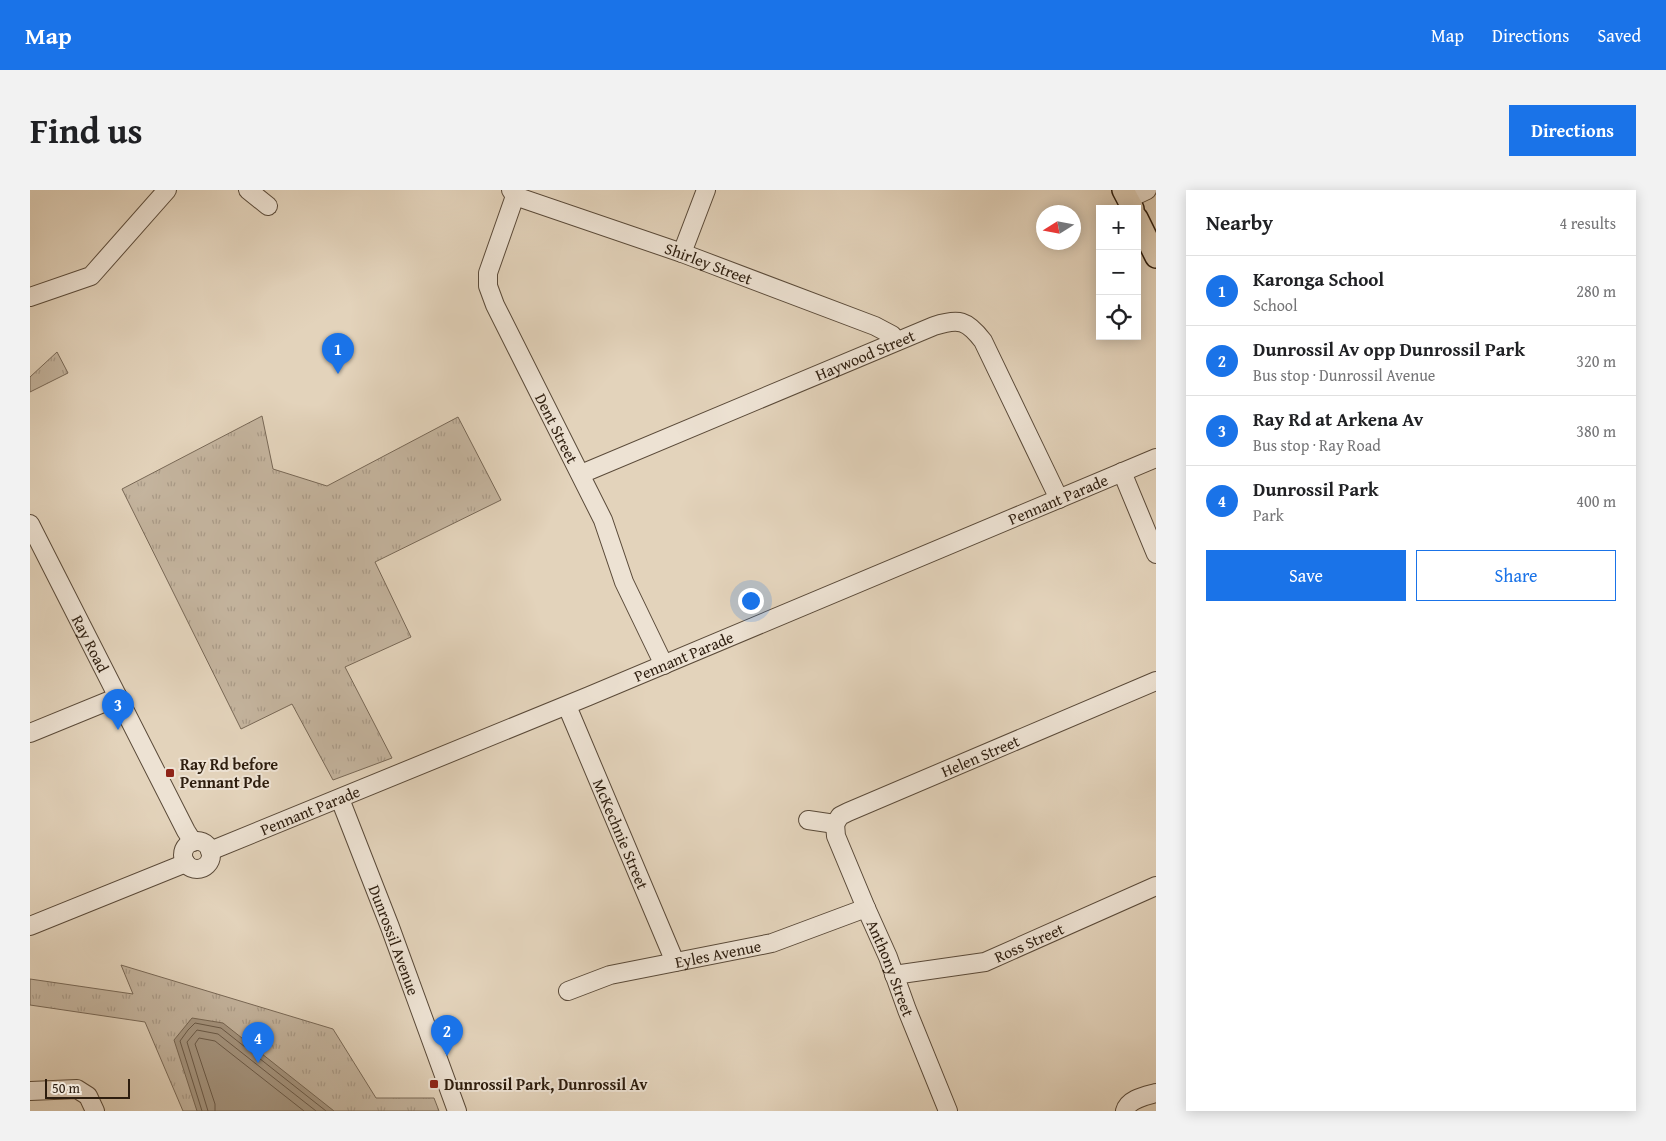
<!DOCTYPE html>
<meta charset="utf-8">
<style>
body{margin:0;font-family:"Gentium Book Plus",serif;background:#f2f2f2;color:#202124}
.controls{position:absolute;right:15px;top:15px;display:grid;overflow:hidden;border-radius:0px;box-shadow:0 2px 12px #0003}
.controls button{width:45px;height:45px;display:grid;place-items:center;padding:0;border:0;border-bottom:1px solid #e0e0e0;background:#fff;color:#202124;font:25px sans-serif}
.compass{position:absolute;left:1006px;top:15px;width:45px;height:45px;border-radius:50%;background:#fff;box-shadow:0 2px 12px #0003;rotate:259deg}
.scale{position:absolute;left:15px;bottom:12px;width:85px;box-sizing:border-box;padding-left:5px;border:2px solid #2d1d0e;border-top:0;font-size:14px;line-height:18px;white-space:nowrap;color:#2d1d0e;-webkit-text-stroke:4px #ede2d3;paint-order:stroke}
.you{position:absolute;left:720px;top:410px;width:18px;height:18px;margin:-12px;border:4px solid #fff;border-radius:50%;background:#1a73e8;box-shadow:0 0 0 8px #1a73e833}
.badge{display:grid;place-items:center;width:32px;height:32px;border-radius:50%;background:#1a73e8;color:#fff;font-size:16px;font-weight:700}
.pin{position:absolute;translate:-50% -41px;filter:drop-shadow(0 1px 2px #0008)}
.pin::after{content:'';position:absolute;top:26px;width:18px;height:15px;background:inherit;clip-path:polygon(0 0,100% 0,50% 100%)}
.list{margin:0;padding:0;list-style:none}
h2{display:flex;justify-content:space-between;align-items:center;height:65px;margin:0;padding:0 20px;font-size:21px}
h2 small{font-size:16px;font-weight:400;color:#757577}
.list li{display:grid;grid-template-columns:32px 1fr auto;gap:15px;align-items:center;box-sizing:border-box;height:70px;padding:0 20px;border-top:1px solid #e0e0e0}
.list b{display:block;font-size:19px;white-space:nowrap}
.list p{margin:0;font-size:16px;white-space:nowrap;color:#757577}
.list em{font-size:16px;font-style:normal;color:#757577}
.actions{display:flex;gap:10px;padding:15px 20px}
.actions a{flex:1;padding:11px 0;border:1px solid #1a73e8;border-radius:0px;text-align:center;font-size:18px;color:#1a73e8}
.actions .main{background:#1a73e8;color:#fff}
.icon{flex:none;width:28px;height:28px;fill:none;stroke:currentColor;stroke-width:2;stroke-linecap:round;stroke-linejoin:round}
.map{position:relative;flex:none;width:1126px;height:921px;overflow:hidden;border-radius:0px}
header{display:flex;align-items:center;gap:30px;box-sizing:border-box;height:70px;padding:0 25px;background:#1a73e8;color:#fff}
header strong{font-size:24px}
nav{display:flex;gap:28px;margin-inline-start:auto;font-size:18px}
.intro{display:flex;align-items:center;justify-content:space-between;box-sizing:border-box;height:120px;padding:0 30px}
h1{margin:0;font-size:35px}
.button{padding:12px 22px;border-radius:0px;background:#1a73e8;color:#fff;font-size:18px;font-weight:700}
main{display:flex;gap:30px;padding:0 30px}
aside{flex:1;background:#fff;border-radius:0px;box-shadow:0 2px 12px #0003}
.map>svg:first-child{display:block}
.park{fill:url(#park-tufts);stroke:#786856}
.water{fill:#a59580;stroke:#756552}
.lines{fill:none;stroke-linecap:round;stroke-linejoin:round}
.shore{stroke:#695947;stroke-width:1}
.minor-casing{stroke:#5a4a39;stroke-width:20}
.major-casing{stroke:#2d1d0e;stroke-width:24}
.minor{stroke:#ede2d3;stroke-width:18}
.major{stroke:#e3d3bb;stroke-width:21}
.poi-dot{fill:#8f2418;stroke:#ede2d3;stroke-width:2}
.labels{text-anchor:middle;dominant-baseline:central;stroke-width:4;stroke-linejoin:round;paint-order:stroke}
.street-label{font-size:16px;fill:#2d1d0e;stroke:#ede2d3}
.poi-label{font-size:16px;font-weight:bold;fill:#2d1d0e;stroke:#ede2d3;text-anchor:start}
</style>
<header>
<strong>Map</strong>
<nav><a>Map</a><a>Directions</a><a>Saved</a></nav>
</header>
<div class="intro"><h1>Find us</h1><a class="button">Directions</a></div>
<main>
<div class="map">
<svg width="1126" height="921" viewBox="0 0 1126 921">
<defs>
<pattern id="park-tufts" width="24" height="20" patternUnits="userSpaceOnUse" patternTransform="scale(1.25)"><rect width="24" height="20" fill="#c4b49e"/><path d="M3 7l-1-3M5 7V3M7 7l1-3M15 17l-1-3M17 17v-4M19 17l1-3" fill="none" stroke="#a99a87"/></pattern>
</defs>
<rect width="100%" height="100%" fill="#e3d3bb"/>
<filter id="stains"><feTurbulence type="fractalNoise" baseFrequency=".004" numOctaves="4"/><feColorMatrix values="0 0 0 0 .2 0 0 0 0 .09 0 0 0 0 .02 0 0 0 .5 -.17"/></filter>
<radialGradient id="worn" r=".72"><stop offset=".6" stop-color="#630" stop-opacity="0"/><stop offset="1" stop-color="#630" stop-opacity=".3"/></radialGradient>
<g class="park">
<polygon points="27,162 38,183 0,202 0,187"/>
<polygon points="232,226 243,279 297,296 428,227 471,310 345,372 381,447 315,477 362,568 303,590 262,514 211,539 92,299"/>
<polygon points="91,775 303,839 346,908 404,908 409,921 153,921 115,832 0,815 0,789 103,804"/>
</g>
<polygon class="water" points="162,828 193,833 304,921 167,921 144,850"/>
<g class="lines">
<g class="shore">
<polyline points="172,921 150,851 158,840 165,833 191,838 296,921"/>
<polyline points="178,921 157,852 167,840 188,844 286,921"/>
<polyline points="185,921 185,914 165,854 169,848 185,851 274,921"/>
</g>
<defs>
<g id="minor">
<polyline points="218,0 238,16"/>
<path id="s1" d="M 481,0 L 485,6 L 458,83 L 458,96 L 465,115 L 573,330 L 594,392 L 634,475"/>
<path id="s2" d="M 485,6 L 652,63 L 845,136 L 862,145 L 867,151"/>
<polyline points="1098,9 1117,0"/>
<polyline points="652,63 676,0"/>
<polyline points="0,107 61,86 137,0"/>
<polyline points="1092,282 1126,364"/>
<path id="s3" d="M 551,284 L 904,136 C 929,128 937,130 953,151 L 1029,309"/>
<path id="s4" d="M 0,334 L 156,641 L 163,652"/>
<path id="s5" d="M 537,516 L 645,772"/>
<polyline points="0,543 88,507"/>
<path id="s6" d="M 310,609 L 360,737 L 427,921"/>
<polyline points="778,630 805,634"/>
<path id="s7" d="M 805,634 L 810,626 L 818,622 L 1126,491"/>
<path id="s8" d="M 805,634 L 806,646 L 836,718 L 858,767 L 877,820 L 918,921"/>
<circle cx="167" cy="665" r="14"/>
<path id="s9" d="M 180,661 L 559,506 L 1126,268"/>
<polyline points="0,736 156,673"/>
<path id="s10" d="M 864,785 L 955,772 L 1126,696"/>
<path id="s11" d="M 538,801 L 580,785 L 742,753 L 836,718"/>
<polyline points="0,901 47,899 58,906 65,921"/>
<path d="M 1095,921 C 1098,909 1115,906 1126,903"/>
</g>
<g id="major">
<polyline points="1093,0 1103,19"/>
<polyline points="1107,28 1126,67"/>
</g>
</defs>
<use href="#minor" class="minor-casing"/>
<use href="#major" class="major-casing"/>
<use href="#minor" class="minor"/>
<use href="#major" class="major"/>
</g>
<g class="poi-dot">
<rect x="135" y="578" width="10" height="10" rx="2.5"/>
<rect x="399" y="889" width="10" height="10" rx="2.5"/>
</g>
<g class="labels">
<g class="street-label">
<text stroke="none"><textPath href="#s2" startOffset="205">Shirley Street</textPath></text>
<text stroke="none"><textPath href="#s3" startOffset="308">Haywood Street</textPath></text>
<text stroke="none"><textPath href="#s1" startOffset="260">Dent Street</textPath></text>
<text stroke="none"><textPath href="#s9" startOffset="918">Pennant Parade</textPath></text>
<text stroke="none"><textPath href="#s4" startOffset="134">Ray Road</textPath></text>
<text stroke="none"><textPath href="#s9" startOffset="512">Pennant Parade</textPath></text>
<text stroke="none"><textPath href="#s7" startOffset="162">Helen Street</textPath></text>
<text stroke="none"><textPath href="#s9" startOffset="108">Pennant Parade</textPath></text>
<text stroke="none"><textPath href="#s5" startOffset="139">McKechnie Street</textPath></text>
<text stroke="none"><textPath href="#s6" startOffset="151">Dunrossil Avenue</textPath></text>
<text stroke="none"><textPath href="#s10" startOffset="140">Ross Street</textPath></text>
<text stroke="none"><textPath href="#s11" startOffset="155">Eyles Avenue</textPath></text>
<text stroke="none"><textPath href="#s8" startOffset="155">Anthony Street</textPath></text>
</g>
<g class="poi-label">
<text x="150" y="574">Ray Rd before<tspan x="150" dy="18">Pennant Pde</tspan></text>
<text x="414" y="894">Dunrossil Park, Dunrossil Av</text>
</g>
</g>
<rect width="100%" height="100%" filter="url(#stains)"/>
<rect width="100%" height="100%" fill="url(#worn)"/>
</svg>
<div class="controls">
<button>+</button>
<button>−</button>
<button><svg class="icon" aria-label="locate" viewBox="0 0 24 24"><circle cx="12" cy="12" r="6"/><path d="M12 2v4M12 18v4M2 12h4M18 12h4"/></svg></button>
</div>
<svg class="compass" viewBox="-18 -18 36 36"><path d="M0-13l5 13h-10z" fill="#e53935"/><path d="M0 13l5-13h-10z" fill="#757577"/></svg>
<div class="scale">50 m</div>
<div class="you"></div>
<div class="pin badge" style="left:308px;top:184px">1</div>
<div class="pin badge" style="left:417px;top:866px">2</div>
<div class="pin badge" style="left:88px;top:540px">3</div>
<div class="pin badge" style="left:228px;top:873px">4</div>
</div>
<aside>
<h2>Nearby<small>4 results</small></h2>
<ul class="list">
<li><span class="badge">1</span><div><b>Karonga School</b><p>School</p></div><em>280 m</em></li>
<li><span class="badge">2</span><div><b>Dunrossil Av opp Dunrossil Park</b><p>Bus stop · Dunrossil Avenue</p></div><em>320 m</em></li>
<li><span class="badge">3</span><div><b>Ray Rd at Arkena Av</b><p>Bus stop · Ray Road</p></div><em>380 m</em></li>
<li><span class="badge">4</span><div><b>Dunrossil Park</b><p>Park</p></div><em>400 m</em></li>
</ul>
<div class="actions"><a class="main">Save</a><a>Share</a></div>
</aside>
</main>
